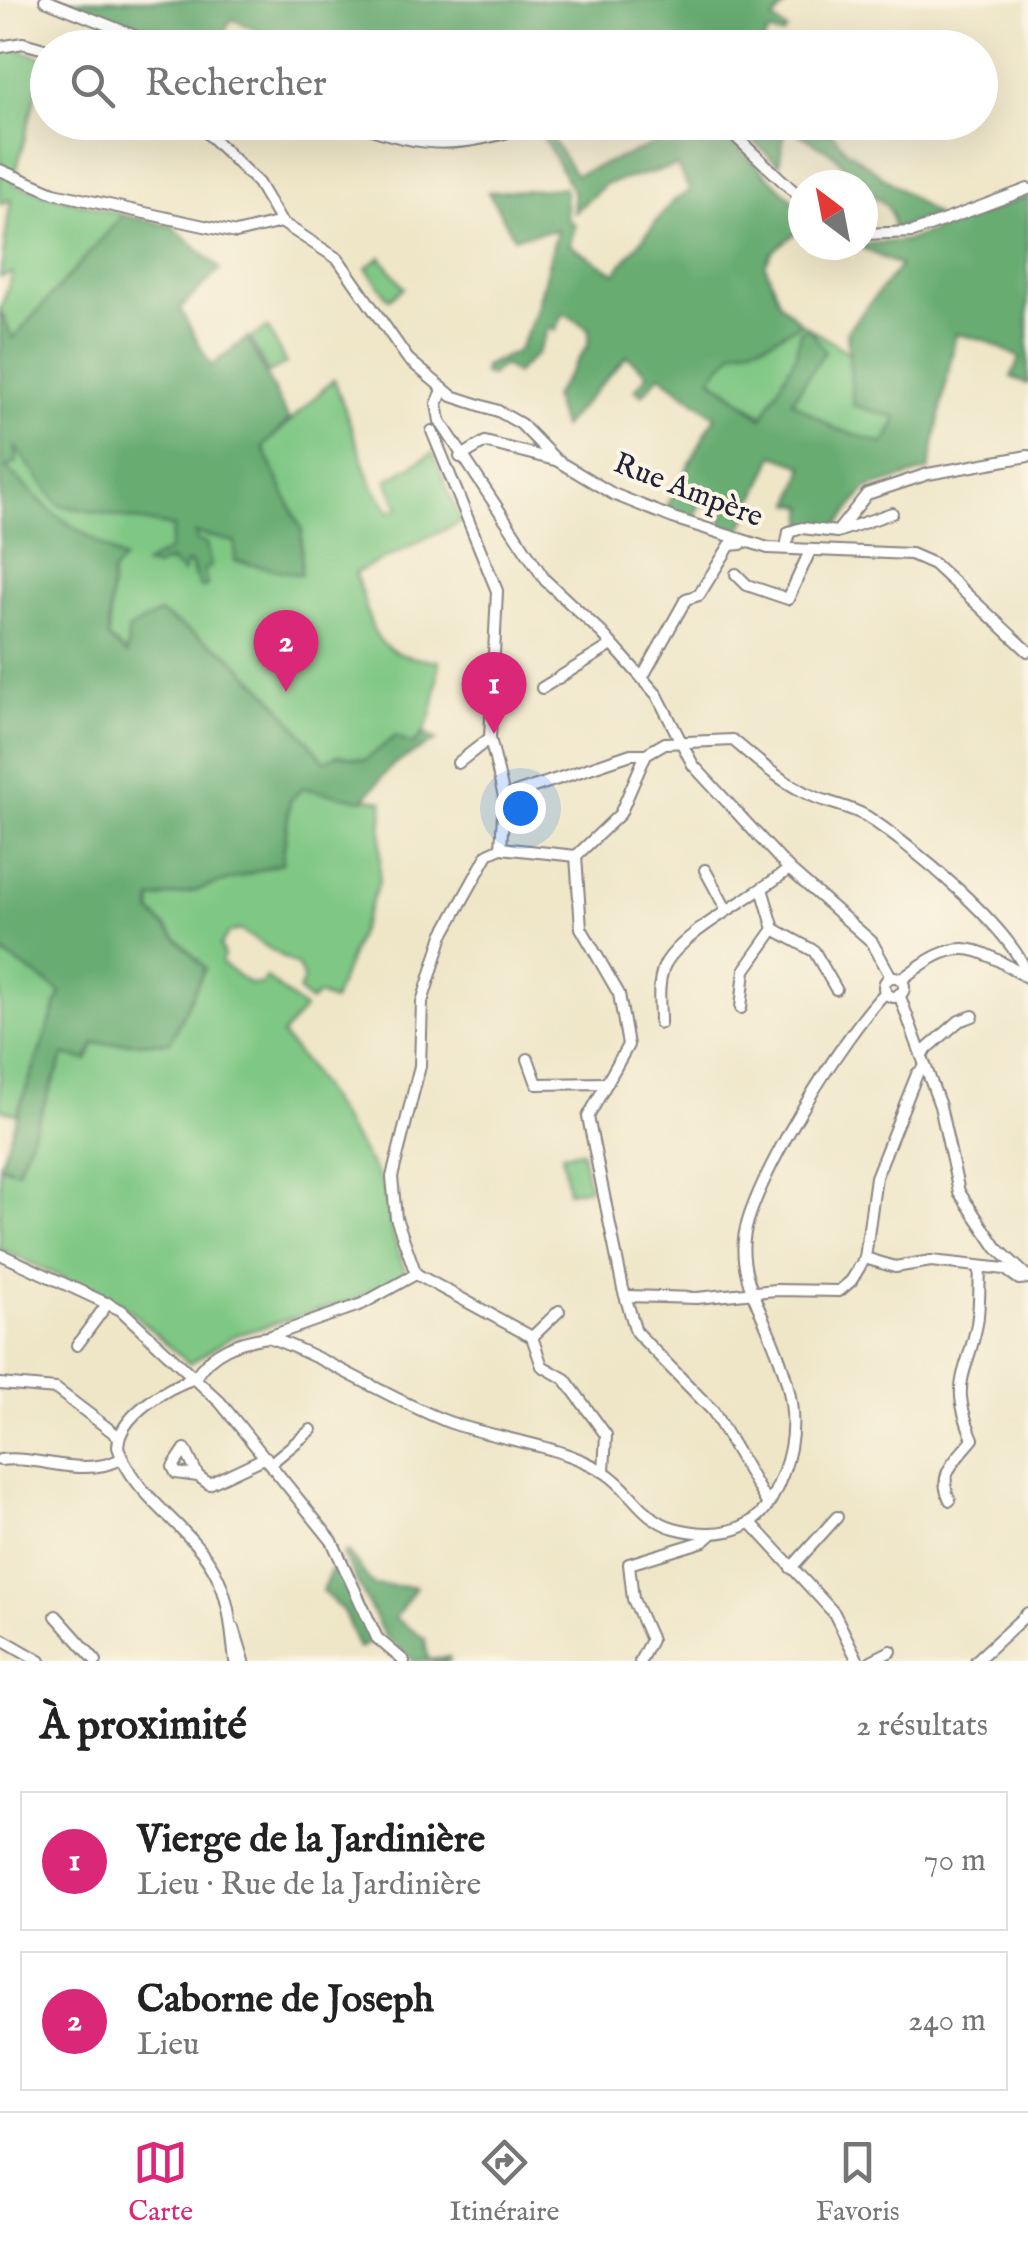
<!DOCTYPE html>
<html lang="fr">
<meta charset="utf-8">
<style>
body{margin:0;font-family:"IM FELL English",serif;background:#f2f2f2;color:#222}
.compass{position:absolute;left:788px;top:170px;width:90px;height:90px;border-radius:50%;background:#fff;box-shadow:0 10px 40px #0002;rotate:328deg}
.you{position:absolute;left:520px;top:808px;width:35px;height:35px;margin:-25px;border:8px solid #fff;border-radius:50%;background:#1a73e8;box-shadow:0 0 0 15px #1a73e833}
.badge{display:grid;place-items:center;width:65px;height:65px;border-radius:50%;background:#db2777;color:#fff;font-size:32px;font-weight:700}
.pin{position:absolute;translate:-50% -82px;filter:drop-shadow(0 2px 5px #0008)}
.pin::after{content:'';position:absolute;top:52px;width:35px;height:30px;background:inherit;clip-path:polygon(0 0,100% 0,50% 100%)}
.list{margin:0;padding:0;list-style:none}
h2{display:flex;justify-content:space-between;align-items:center;height:130px;margin:0;padding:0 40px;font-size:42px}
h2 small{font-size:32px;font-weight:400;color:#767676}
.list li{display:grid;grid-template-columns:65px 1fr auto;gap:30px;align-items:center;box-sizing:border-box;height:140px;margin:0 20px 20px;padding:0 20px;border:2px solid #e0e0e0;border-radius:0px}
.list b{display:block;font-size:38px;white-space:nowrap}
.list p{margin:0;font-size:32px;white-space:nowrap;color:#767676}
.list em{font-size:32px;font-style:normal;color:#767676}
.icon{flex:none;width:55px;height:55px;fill:none;stroke:currentColor;stroke-width:2;stroke-linecap:round;stroke-linejoin:round}
.map{position:relative;flex:none;width:1028px;height:1661px;overflow:hidden}
.search{position:absolute;background:#fff;box-shadow:0 10px 40px #0002;left:30px;right:30px;top:30px;height:110px;display:flex;align-items:center;gap:25px;box-sizing:border-box;padding:0 35px;border-radius:55px;color:#767676;font-size:38px}
.sheet{height:450px;background:#fff}
nav{display:flex;justify-content:space-around;align-items:center;box-sizing:border-box;height:140px;border-top:2px solid #e0e0e0;background:#fff;font-size:28px;color:#767676}
nav a{display:grid;justify-items:center;gap:5px}
nav .on{color:#db2777}
.map>svg:first-child{display:block}
.green{fill:#7fc784;stroke:#507460;stroke-width:2.5}
.forest{fill:#67ac72;stroke:#446756;stroke-width:2.5}
.lines{fill:none;stroke-linecap:round;stroke-linejoin:round}
.minor-casing{stroke:#888482;stroke-width:14}
.minor{stroke:#fff;stroke-width:10}
.labels{text-anchor:middle;dominant-baseline:central;stroke-width:8;stroke-linejoin:round;paint-order:stroke}
.street-label{font-size:30px;fill:#22223b;stroke:#fcf5e5}
</style>
<div class="map">
<svg width="1028" height="1661" viewBox="0 0 1028 1661">
<rect width="100%" height="100%" fill="#fcf5e5"/>
<filter id="ink" filterUnits="userSpaceOnUse"><feTurbulence type="fractalNoise" baseFrequency=".01" numOctaves="2"/><feDisplacementMap in="SourceGraphic" scale="20" xChannelSelector="R" yChannelSelector="G"/><feConvolveMatrix kernelMatrix="1 2 1 2 8 2 1 2 1" color-interpolation-filters="sRGB"/></filter>
<filter id="wash" filterUnits="userSpaceOnUse"><feTurbulence type="fractalNoise" baseFrequency=".0048" numOctaves="4" result="noise"/><feDisplacementMap in="SourceGraphic" scale="40" xChannelSelector="R" yChannelSelector="G"/><feGaussianBlur stdDeviation="2.25" result="paint"/><feColorMatrix in="noise" values="0 0 0 0 0 0 0 0 0 0 0 0 0 0 0 0 0 1.4 0 .05"/><feComposite in="paint" operator="in"/></filter>
<g filter="url(#wash)">
<rect width="100%" height="100%" fill="#efe6c8"/>
<g class="green">
<polygon points="16,49 45,58 13,184 123,215 13,339 0,310 13,273 0,277 11,199 0,204 0,52"/>
<polygon points="381,257 404,288 389,299 366,268"/>
<polygon points="801,323 851,354 853,405 898,417 884,445 834,428 792,401 825,351 800,331 796,355 763,416 710,377 734,351 769,341"/>
<polygon points="268,328 286,364 268,373 250,338"/>
<path d="M 334,379 L 372,485 L 390,512 L 399,507 L 387,480 L 433,453 L 461,522 L 355,573 C 376,634 367,655 439,661 C 436,692 436,724 412,745 L 396,737 L 365,760 L 338,755 L 325,761 L 270,695 L 228,654 L 159,613 L 128,630 L 128,655 L 108,639 L 112,573 L 123,559 L 53,513 L 5,467 L 15,447 L 60,505 L 173,527 L 169,550 L 146,564 L 191,563 L 195,579 L 194,533 L 235,542 L 302,531 L 263,447 Z"/>
<polygon points="303,787 383,801 379,882 333,1001 318,995 310,1002 299,991 304,979 298,966 239,930 229,933 220,946 224,955 221,963 250,984 262,984 266,977 304,1009 282,1035 308,1067 383,1184 392,1232 406,1274 353,1300 233,1336 189,1364 126,1307 0,1249 0,1167 18,1170 64,1055 94,1044 170,1042 205,968 151,911 152,899 191,892 282,863 290,801"/>
<polygon points="0,951 61,992 17,1114 0,1109"/>
<polygon points="582,1151 589,1188 568,1192 562,1154"/>
</g>
<g class="forest">
<polygon points="64,0 790,0 773,20 787,30 783,35 768,33 761,47 280,47 280,43 232,19 216,47 188,47"/>
<polygon points="659,123 716,126 803,210 803,227 772,252 765,265 780,303 801,323 769,341 734,351 711,378 762,418 796,355 800,331 809,328 825,351 792,401 834,428 885,444 897,418 853,405 847,331 900,266 856,245 908,240 1028,196 1028,384 1011,377 1020,358 984,340 956,334 929,470 866,489 835,529 804,525 805,506 792,504 804,466 774,455 739,535 719,529 726,508 700,503 694,521 665,510 715,416 660,375 642,395 635,390 648,374 627,356 562,427 553,397 588,345 589,329 564,313 555,331 549,327 537,354 515,374 503,365 490,376 483,374 485,366 518,351 535,315 557,230 514,237 488,192 565,188 567,219 575,224 570,245 615,273 673,201 690,191 677,166 606,184 574,212 573,191 542,135 550,136 575,175 656,144"/>
<path d="M 734,123 L 825,123 L 845,149 L 937,216 L 893,229 C 893,207 883,199 863,192 L 863,185 L 847,185 L 854,180 L 836,156 L 786,126 L 779,165 Z"/>
<polygon points="123,215 172,226 220,269 180,309 211,366 247,338 289,420 263,447 302,531 301,575 235,561 235,542 195,533 197,541 206,543 211,566 204,570 207,586 200,588 191,563 186,563 183,573 169,560 156,567 145,564 169,550 173,527 59,505 16,448 17,462 6,468 53,513 123,560 112,573 108,639 127,654 128,630 159,613 228,654 270,695 325,761 338,755 365,760 396,736 412,745 425,734 436,740 393,765 363,800 302,788 290,801 282,863 191,892 152,899 151,912 205,968 170,1042 95,1043 87,1060 64,1055 17,1171 0,1164 61,992 0,951 0,310 13,339"/>
<polygon points="347,1551 373,1585 416,1587 395,1618 425,1639 428,1660 449,1657 450,1661 414,1661 384,1635 343,1554"/>
<polygon points="336,1559 373,1641 359,1648 343,1611 322,1591"/>
</g>
</g>
<g filter="url(#ink)">
<g class="lines">
<defs>
<g id="minor">
<polyline points="45,0 165,48"/>
<polyline points="0,47 23,43 48,50"/>
<polyline points="196,122 258,183 281,222 338,259 408,359 452,396 498,411 521,424 556,460 613,494 673,518 768,548 911,554 934,564 1028,651"/>
<path d="M 353,122 C 422,150 467,149 537,122"/>
<polyline points="720,122 803,200"/>
<polyline points="0,170 54,193 236,233 281,222"/>
<polyline points="863,234 913,232 1028,189"/>
<polyline points="443,390 437,404 440,421 545,580 602,633 657,695 693,765 789,869 872,942 891,977"/>
<polyline points="432,431 497,591 490,738 504,797 501,848"/>
<polyline points="460,457 485,442 555,460"/>
<polyline points="837,532 892,513"/>
<polyline points="786,548 789,532 802,528 837,532 867,494 928,474 1028,456"/>
<polyline points="736,574 747,585 788,599 810,551"/>
<polyline points="642,678 686,599 699,595 730,545 741,544"/>
<polyline points="542,688 612,645"/>
<polyline points="458,763 490,738"/>
<polyline points="504,797 631,754 646,754"/>
<path d="M 501,848 L 576,856 L 620,814 L 646,754 L 665,743 L 733,740 C 759,762 783,784 815,797 C 832,804 850,807 866,816 C 907,842 1017,932 1028,978"/>
<polyline points="576,856 581,928 619,994 628,1045 588,1117 623,1289 636,1332 713,1411 768,1505"/>
<polyline points="705,870 726,909"/>
<polyline points="774,929 814,951 836,989"/>
<circle cx="894" cy="987" r="10"/>
<path d="M 901,980 C 957,936 970,942 1028,978"/>
<polyline points="899,994 940,1106 959,1192 997,1248 1028,1277"/>
<polyline points="741,1008 745,970 774,929 763,892"/>
<path d="M 660,1023 C 660,1005 657,987 663,969 C 676,934 760,894 789,869"/>
<polyline points="921,1054 959,1021 973,1016"/>
<polyline points="528,1059 537,1084 607,1083"/>
<polyline points="0,1254 121,1310 220,1402 332,1541 377,1638 404,1661"/>
<polyline points="865,1258 895,1267 931,1261 1005,1269 1019,1279 1028,1278"/>
<polyline points="416,1274 532,1337 542,1366 565,1379 606,1435 604,1471"/>
<polyline points="627,1296 697,1298 775,1290 839,1291 851,1281 865,1258 876,1177 917,1074 925,1067"/>
<polyline points="268,1337 362,1304 416,1274 396,1218 392,1177 420,1066 422,1002 443,935 488,854 501,848"/>
<polyline points="532,1337 559,1311"/>
<polyline points="77,1345 108,1303"/>
<polyline points="0,1384 56,1389 118,1436"/>
<path d="M 0,1460 C 41,1455 81,1479 121,1459"/>
<polyline points="271,1463 311,1430"/>
<polyline points="198,1476 176,1473 173,1467 185,1449 198,1476 209,1484 266,1457"/>
<path d="M 950,1500 C 936,1474 957,1459 973,1439 C 949,1381 966,1379 977,1324 C 980,1306 979,1286 980,1267"/>
<polyline points="752,1524 834,1613 858,1661"/>
<polyline points="791,1568 837,1517"/>
<polyline points="56,1616 96,1661"/>
<polyline points="234,1628 244,1661"/>
<polyline points="0,1638 40,1661"/>
<path d="M 235,1661 C 231,1630 230,1598 214,1570 C 190,1526 132,1495 118,1447 C 119,1415 168,1387 195,1378 C 211,1350 239,1341 268,1337 C 330,1359 385,1397 446,1421 C 496,1440 558,1443 604,1472 C 631,1488 641,1519 674,1528 C 711,1538 753,1535 772,1498 C 809,1426 790,1381 760,1311 C 750,1288 741,1265 744,1239 C 750,1184 846,1031 886,992"/>
<polyline points="640,1661 651,1640 633,1599 629,1564 704,1541 713,1533"/>
<polyline points="871,1661 891,1651"/>
<polyline points="976,1661 1028,1613"/>
</g>
</defs>
<use href="#minor" class="minor-casing"/>
<use href="#minor" class="minor"/>
</g>
</g>
<g class="labels">
<g class="street-label">
<text transform="translate(688 491) rotate(21)">Rue Ampère</text>
</g>
</g>
</svg>
<svg class="compass" viewBox="-18 -18 36 36"><path d="M0-13l5 13h-10z" fill="#e53935"/><path d="M0 13l5-13h-10z" fill="#767676"/></svg>
<div class="you"></div>
<div class="pin badge" style="left:494px;top:734px">1</div>
<div class="pin badge" style="left:286px;top:692px">2</div>
<div class="search"><svg class="icon" aria-label="search" viewBox="0 0 24 24"><circle cx="10" cy="10" r="6"/><path d="M15 15l6 6"/></svg>Rechercher</div>
</div>
<section class="sheet">
<h2>À proximité<small>2 résultats</small></h2>
<ul class="list">
<li><span class="badge">1</span><div><b>Vierge de la Jardinière</b><p>Lieu · Rue de la Jardinière</p></div><em>70 m</em></li>
<li><span class="badge">2</span><div><b>Caborne de Joseph</b><p>Lieu</p></div><em>240 m</em></li>
</ul>
</section>
<nav>
<a class="on"><svg class="icon" aria-label="map" viewBox="0 0 24 24"><path d="M3 6l6-2 6 2 6-2v14l-6 2-6-2-6 2zM9 4v14M15 6v14"/></svg>Carte</a>
<a><svg class="icon" aria-label="directions" viewBox="0 0 24 24"><path d="M12 3l9 9-9 9-9-9zM9 14v-3h6M13 9l2 2-2 2"/></svg>Itinéraire</a>
<a><svg class="icon" aria-label="saved" viewBox="0 0 24 24"><path d="M7 4h10v16l-5-4-5 4z"/></svg>Favoris</a>
</nav>
